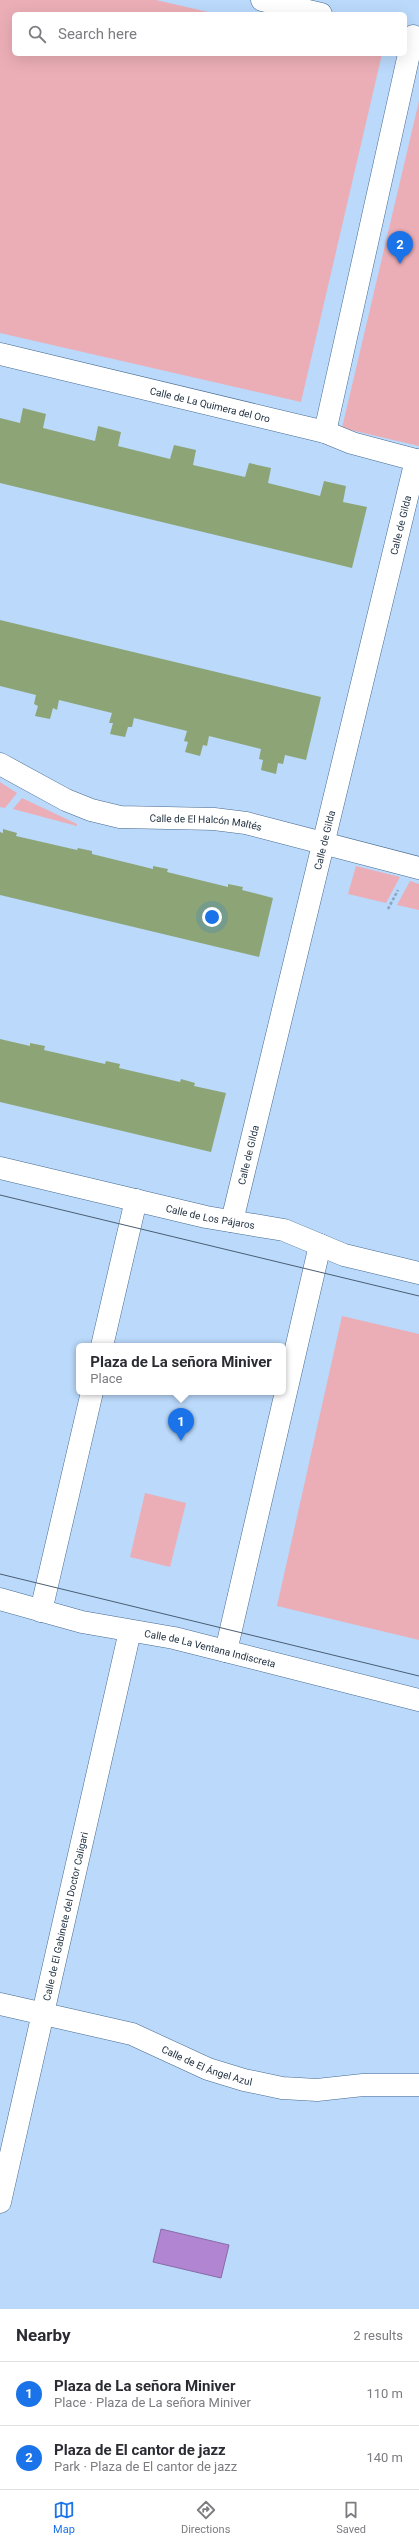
<!DOCTYPE html>
<meta charset="utf-8">
<style>
body{margin:0;font-family:Roboto,sans-serif;background:#f2f2f3;color:#2b2b33}
.you{position:absolute;left:212px;top:917px;width:14px;height:14px;margin:-10px;border:3px solid #fff;border-radius:50%;background:#1a73e8;box-shadow:0 0 0 6px #1a73e833}
.badge{display:grid;place-items:center;width:26px;height:26px;border-radius:50%;background:#1a73e8;color:#fff;font-size:13px;font-weight:700}
.pin{position:absolute;translate:-50% -33px;filter:drop-shadow(0 1px 2px #0008)}
.pin::after{content:'';position:absolute;top:21px;width:14px;height:12px;background:inherit;clip-path:polygon(0 0,100% 0,50% 100%)}
.popup{position:absolute;left:76px;top:1343px;width:210px;height:52px;box-sizing:border-box;display:grid;place-content:center;border-radius:6px;background:#fff;filter:drop-shadow(0 1px 3px #0005);font-size:13px;white-space:nowrap;color:#7c7c81}
.popup b{font-size:15px;color:#2b2b33}
.popup::after{content:'';position:absolute;left:50%;top:100%;margin-left:-8px;border:8px solid transparent;border-top-color:#fff}
.list{margin:0;padding:0;list-style:none}
h2{display:flex;justify-content:space-between;align-items:center;height:52px;margin:0;padding:0 16px;font-size:17px}
h2 small{font-size:13px;font-weight:400;color:#7c7c81}
.list li{display:grid;grid-template-columns:26px 1fr auto;gap:12px;align-items:center;box-sizing:border-box;height:64px;padding:0 16px;border-top:1px solid #e1e1e2}
.list b{display:block;font-size:15px;white-space:nowrap}
.list p{margin:0;font-size:13px;white-space:nowrap;color:#7c7c81}
.list em{font-size:13px;font-style:normal;color:#7c7c81}
.icon{flex:none;width:22px;height:22px;fill:none;stroke:currentColor;stroke-width:2;stroke-linecap:round;stroke-linejoin:round}
.map{position:relative;flex:none;width:419px;height:2309px;overflow:hidden}
.search{position:absolute;background:#fff;box-shadow:0 4px 16px #0002;left:12px;right:12px;top:12px;height:44px;display:flex;align-items:center;gap:10px;box-sizing:border-box;padding:0 14px;border-radius:6px;color:#7c7c81;font-size:15px}
.sheet{height:180px;background:#fff}
nav{display:flex;justify-content:space-around;align-items:center;box-sizing:border-box;height:56px;border-top:1px solid #e1e1e2;background:#fff;font-size:11px;color:#7c7c81}
nav a{display:grid;justify-items:center;gap:2px}
nav .on{color:#1a73e8}
.map>svg:first-child{display:block}
.green{fill:#ebaeb6}
.water{fill:#b285d2;stroke:#876ca7}
.building{fill:#8da576}
.lines{fill:none;stroke-linecap:round;stroke-linejoin:round}
.minor-casing{stroke:#466a8f;stroke-width:23}
.path{stroke:#8ba5c2;stroke-width:2.5;stroke-dasharray:3 2;stroke-linecap:butt}
.minor{stroke:#fff;stroke-width:22}
.tram{stroke:#4a5e73;stroke-width:1}
.labels{text-anchor:middle;dominant-baseline:central;stroke-width:3.5;stroke-linejoin:round;paint-order:stroke}
.street-label{font-size:10px;fill:#223242;stroke:#f3f7fb}
</style>
<div class="map">
<svg width="419" height="2309" viewBox="0 0 419 2309">
<rect width="100%" height="100%" fill="#bad9fb"/>
<g class="green">
<polygon points="0,0 156,0 217,14 14,14 14,54 382,54 301,402 0,333"/>
<polygon points="419,101 419,446 342,428"/>
<polygon points="0,782 17,793 5,808 0,807"/>
<polygon points="22,798 77,824 77,826 13,809"/>
<polygon points="356,866 400,877 386,903 348,894"/>
<polygon points="410,881 419,884 419,910 397,905"/>
<polygon points="342,1316 419,1334 419,1640 277,1606"/>
<polygon points="145,1493 186,1503 170,1567 130,1557"/>
</g>
<polygon class="water" points="161,2229 229,2245 221,2278 153,2262"/>
<g class="building">
<polygon points="23,408 46,414 43,428 95,441 98,426 121,432 118,446 170,459 174,445 196,450 193,465 245,477 249,463 271,468 268,483 320,496 324,481 346,486 343,502 367,507 352,568 0,483 0,418 20,423"/>
<polygon points="0,620 321,697 306,760 285,755 283,764 278,763 276,774 261,770 263,760 259,759 261,749 209,736 207,746 203,745 200,756 185,752 188,742 184,741 187,731 134,718 132,727 128,727 125,737 110,734 113,723 109,723 112,713 59,700 57,710 53,708 50,719 35,716 38,706 34,704 36,695 0,686"/>
<polygon points="3,829 17,833 16,836 77,850 78,848 92,851 92,854 153,869 153,866 168,869 167,872 228,887 228,884 243,887 242,890 273,898 259,957 0,895 0,832 3,833"/>
<polygon points="0,1039 30,1046 30,1043 45,1046 44,1050 105,1064 106,1061 120,1064 119,1068 180,1082 181,1079 195,1083 194,1086 226,1093 211,1152 0,1102"/>
</g>
<g class="lines">
<defs>
<g id="minor">
<polyline points="262,0 321,14"/>
<path id="s1" d="M 0,354 L 325,432 L 352,443 L 419,461"/>
<polyline points="325,432 413,36"/>
<path id="s2" d="M 0,764 L 66,800 L 91,810 L 120,817 L 214,819 L 246,823 L 419,868"/>
<path id="s3" d="M 0,1168 L 206,1217 L 284,1230 L 344,1255 L 419,1273"/>
<path id="s4" d="M 232,1221 L 416,460"/>
<polyline points="102,1346 136,1200"/>
<path id="s5" d="M 0,1599 L 82,1622 L 174,1638 L 419,1700"/>
<polyline points="41,1611 92,1392"/>
<polyline points="226,1651 320,1245"/>
<path id="s6" d="M 0,2004 L 132,2034 L 208,2069 L 244,2080 L 282,2088 L 317,2090 L 363,2085 L 419,2085"/>
<path id="s7" d="M 0,2202 L 130,1631"/>
</g>
</defs>
<use href="#minor" class="minor-casing"/>
<polyline class="path" points="388,909 398,890"/>
<use href="#minor" class="minor"/>
<g class="tram">
<polyline points="0,1195 419,1296"/>
<polyline points="0,1574 419,1676"/>
</g>
</g>
<g class="labels">
<g class="street-label">
<text stroke="none"><textPath href="#s1" startOffset="216">Calle de La Quimera del Oro</textPath></text>
<text stroke="none"><textPath href="#s4" startOffset="716">Calle de Gilda</textPath></text>
<text stroke="none"><textPath href="#s2" startOffset="218">Calle de El Halcón Maltés</textPath></text>
<text stroke="none"><textPath href="#s4" startOffset="392">Calle de Gilda</textPath></text>
<text stroke="none"><textPath href="#s4" startOffset="68">Calle de Gilda</textPath></text>
<text stroke="none"><textPath href="#s3" startOffset="216">Calle de Los Pájaros</textPath></text>
<text stroke="none"><textPath href="#s5" startOffset="216">Calle de La Ventana Indiscreta</textPath></text>
<text stroke="none"><textPath href="#s7" startOffset="293">Calle de El Gabinete del Doctor Caligari</textPath></text>
<text stroke="none"><textPath href="#s6" startOffset="217">Calle de El Ángel Azul</textPath></text>
</g>
</g>
</svg>
<div class="you"></div>
<div class="pin badge" style="left:181px;top:1441px">1</div>
<div class="popup"><b>Plaza de La señora Miniver</b>Place</div>
<div class="pin badge" style="left:400px;top:264px">2</div>
<div class="search"><svg class="icon" aria-label="search" viewBox="0 0 24 24"><circle cx="10" cy="10" r="6"/><path d="M15 15l6 6"/></svg>Search here</div>
</div>
<section class="sheet">
<h2>Nearby<small>2 results</small></h2>
<ul class="list">
<li><span class="badge">1</span><div><b>Plaza de La señora Miniver</b><p>Place · Plaza de La señora Miniver</p></div><em>110 m</em></li>
<li><span class="badge">2</span><div><b>Plaza de El cantor de jazz</b><p>Park · Plaza de El cantor de jazz</p></div><em>140 m</em></li>
</ul>
</section>
<nav>
<a class="on"><svg class="icon" aria-label="map" viewBox="0 0 24 24"><path d="M3 6l6-2 6 2 6-2v14l-6 2-6-2-6 2zM9 4v14M15 6v14"/></svg>Map</a>
<a><svg class="icon" aria-label="directions" viewBox="0 0 24 24"><path d="M12 3l9 9-9 9-9-9zM9 14v-3h6M13 9l2 2-2 2"/></svg>Directions</a>
<a><svg class="icon" aria-label="saved" viewBox="0 0 24 24"><path d="M7 4h10v16l-5-4-5 4z"/></svg>Saved</a>
</nav>
